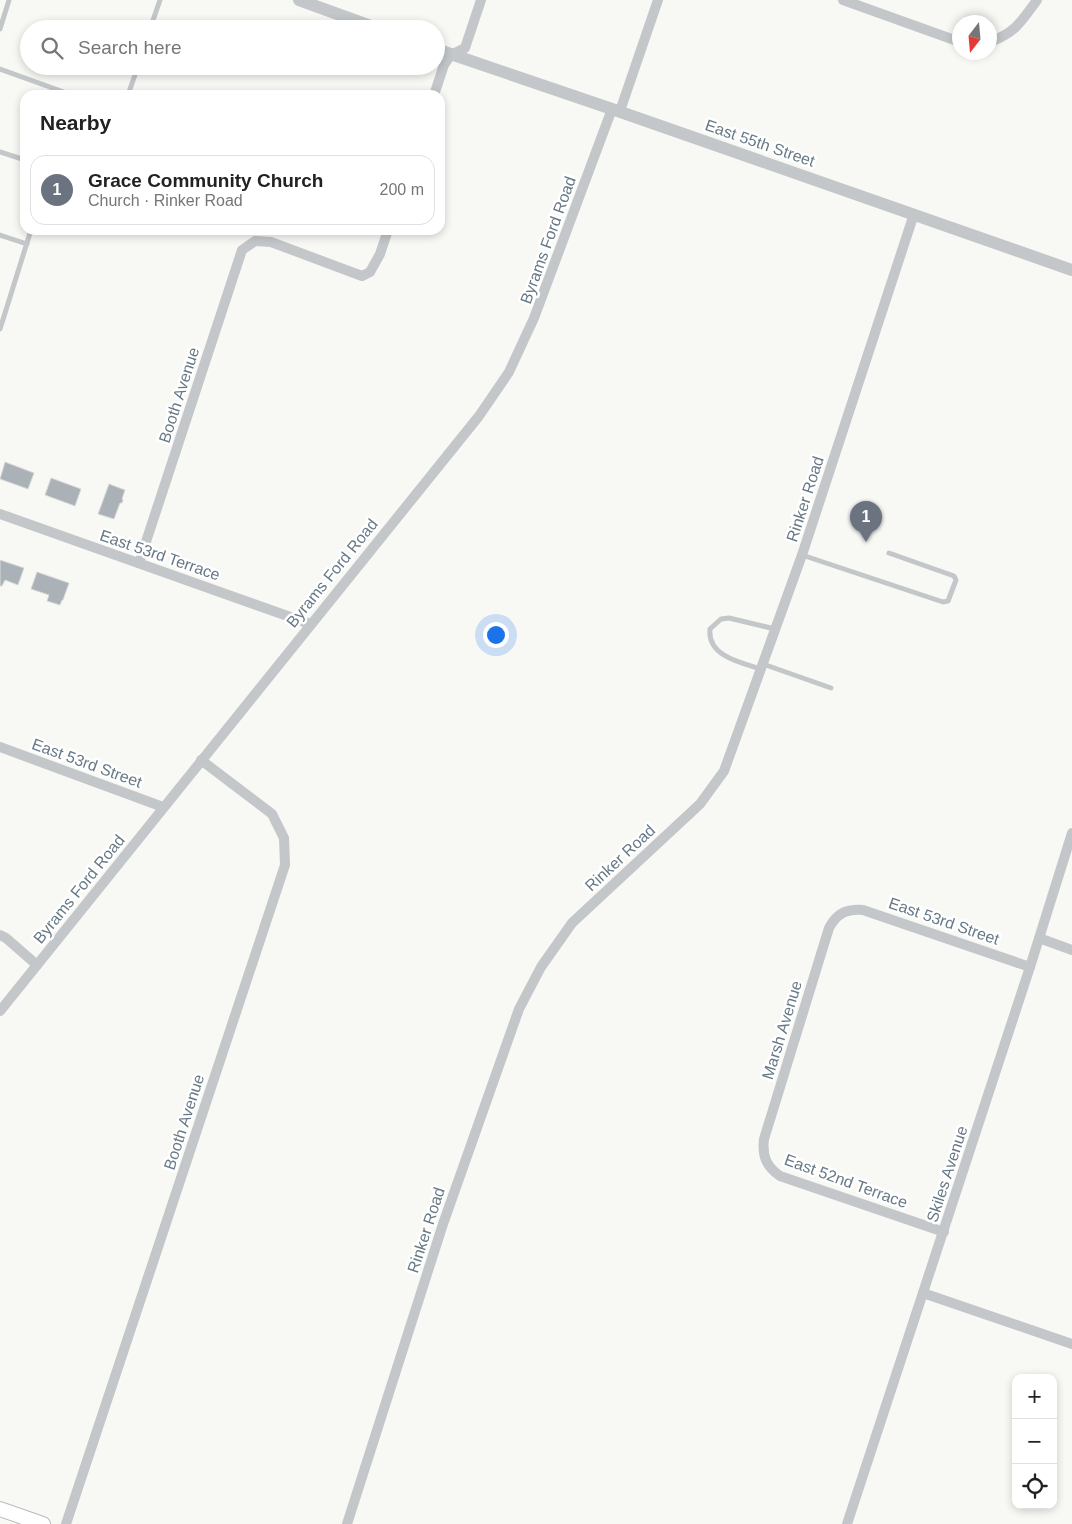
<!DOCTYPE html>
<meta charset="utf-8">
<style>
body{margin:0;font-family:Arial,sans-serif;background:#f6f6f6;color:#222}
.controls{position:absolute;right:15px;bottom:15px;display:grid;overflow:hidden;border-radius:10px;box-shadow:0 2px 8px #0003}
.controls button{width:45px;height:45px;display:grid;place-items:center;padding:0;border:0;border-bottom:1px solid #e0e0e0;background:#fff;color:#222;font:25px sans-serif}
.compass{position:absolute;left:952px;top:15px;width:45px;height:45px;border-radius:50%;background:#fff;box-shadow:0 2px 8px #0003;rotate:196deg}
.you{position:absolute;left:495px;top:634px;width:18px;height:18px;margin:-12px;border:4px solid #fff;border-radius:50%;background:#1a73e8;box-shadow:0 0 0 8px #1a73e833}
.badge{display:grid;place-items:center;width:32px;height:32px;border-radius:50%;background:#e55028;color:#fff;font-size:16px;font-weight:700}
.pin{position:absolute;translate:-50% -41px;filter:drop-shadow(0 1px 2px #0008)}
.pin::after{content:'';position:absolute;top:26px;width:18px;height:15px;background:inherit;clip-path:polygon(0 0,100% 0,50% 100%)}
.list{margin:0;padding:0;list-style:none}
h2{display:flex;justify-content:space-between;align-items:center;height:65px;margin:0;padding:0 20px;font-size:21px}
h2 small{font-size:16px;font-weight:400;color:#767676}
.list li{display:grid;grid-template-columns:32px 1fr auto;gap:15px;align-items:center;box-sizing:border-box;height:70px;margin:0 10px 10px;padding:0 10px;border:1px solid #e0e0e0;border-radius:15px}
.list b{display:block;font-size:19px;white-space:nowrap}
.list p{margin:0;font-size:16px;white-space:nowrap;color:#767676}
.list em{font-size:16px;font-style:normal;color:#767676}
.icon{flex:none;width:28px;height:28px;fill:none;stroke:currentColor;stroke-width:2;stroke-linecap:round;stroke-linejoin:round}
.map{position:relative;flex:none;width:1072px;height:1524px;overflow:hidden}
.search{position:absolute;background:#fff;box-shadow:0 2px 8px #0003;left:20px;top:20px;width:425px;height:55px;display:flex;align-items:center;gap:12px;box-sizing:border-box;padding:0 18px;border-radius:28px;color:#767676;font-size:19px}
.panel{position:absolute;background:#fff;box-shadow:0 2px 8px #0003;left:20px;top:90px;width:425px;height:145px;border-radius:15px}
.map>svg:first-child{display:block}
.building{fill:#aab2b8;stroke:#d9d9d7}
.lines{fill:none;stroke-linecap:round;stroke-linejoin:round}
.secondary-casing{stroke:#b5bbbf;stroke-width:16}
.service{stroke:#c3c7ca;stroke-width:5}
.minor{stroke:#c3c7ca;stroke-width:10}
.tertiary{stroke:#c3c7ca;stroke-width:12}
.secondary{stroke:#fff;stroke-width:14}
.labels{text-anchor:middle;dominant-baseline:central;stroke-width:5;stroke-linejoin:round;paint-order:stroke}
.street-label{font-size:16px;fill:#667986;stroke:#fff}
</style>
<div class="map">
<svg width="1072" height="1524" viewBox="0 0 1072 1524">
<rect width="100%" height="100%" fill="#f8f8f5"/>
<g class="building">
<polygon points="5,462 34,473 28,489 0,479"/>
<polygon points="51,478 81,489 75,506 45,495"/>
<polygon points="109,484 125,490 122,499 123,500 122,503 120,503 114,519 98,514"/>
<polygon points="0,560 24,568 18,585 5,580 2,586 0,586"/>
<polygon points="37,572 69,583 63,600 62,600 60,605 47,601 49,595 31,589"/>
</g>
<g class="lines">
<defs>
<polyline id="secondary" points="0,1509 43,1524"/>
</defs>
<use href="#secondary" class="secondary-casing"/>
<g class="service">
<polyline points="0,29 9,0"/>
<polyline points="150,29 160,0"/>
<polyline points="0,69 72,95"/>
<polyline points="128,95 138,66"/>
<polyline points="0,152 25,160"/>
<polyline points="0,235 27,244"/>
<polyline points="0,329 31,230"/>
<polyline points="802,555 943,602 948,601 956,580 954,576 889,553"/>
<polyline points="763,664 831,688"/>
<path d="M 761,669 C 741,663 707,656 710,629 L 721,619 L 729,618 L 775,629"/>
</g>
<g class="minor">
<polyline points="843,0 960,42"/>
<path d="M 990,42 C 1016,32 1021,22 1037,0"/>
<polyline points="434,95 444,65 451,55 465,48 481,0"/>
<polyline points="620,111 658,0"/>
<polyline points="0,514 310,624"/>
<polyline points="139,563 242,250 255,241 271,242 362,276 370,272 380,254 388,230"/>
<polyline points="0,747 163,807"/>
<polyline points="0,935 6,938 37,965"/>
<polyline points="1039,938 1072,950"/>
<polyline points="0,1011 479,416 509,372 534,318 612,109"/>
<path d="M 944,1232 L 780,1176 C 766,1166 762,1156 764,1139 L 829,928 C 837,913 846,909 863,910 L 1030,967"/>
<polyline points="923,1293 1072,1344"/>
<polyline points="66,1524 285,865 284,838 272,814 201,760"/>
<polyline points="347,1524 443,1224 519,1009 541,967 572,923 700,804 724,771 802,555 914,214"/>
<polyline points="847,1524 1030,967 1072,833"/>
</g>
<g class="tertiary">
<polyline points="299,0 379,29"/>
<polyline points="436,49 612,109 1072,270"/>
</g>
<use href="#secondary" class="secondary"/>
</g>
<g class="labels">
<g class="street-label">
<text transform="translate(760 143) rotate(19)">East 55th Street</text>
<text transform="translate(548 240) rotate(-70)">Byrams Ford Road</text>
<text transform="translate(179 395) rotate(-72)">Booth Avenue</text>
<text transform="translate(805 499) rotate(-72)">Rinker Road</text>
<text transform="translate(160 555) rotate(19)">East 53rd Terrace</text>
<text transform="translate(332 573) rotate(-51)">Byrams Ford Road</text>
<text transform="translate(87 763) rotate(20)">East 53rd Street</text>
<text transform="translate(620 858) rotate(-43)">Rinker Road</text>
<text transform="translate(79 889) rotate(-51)">Byrams Ford Road</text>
<text transform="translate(944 921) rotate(19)">East 53rd Street</text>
<text transform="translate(782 1030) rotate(-73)">Marsh Avenue</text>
<text transform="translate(184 1122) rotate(-72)">Booth Avenue</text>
<text transform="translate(947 1174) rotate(-72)">Skiles Avenue</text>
<text transform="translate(846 1181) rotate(20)">East 52nd Terrace</text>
<text transform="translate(426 1230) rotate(-72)">Rinker Road</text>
</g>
</g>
</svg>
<div class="controls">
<button>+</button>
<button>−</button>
<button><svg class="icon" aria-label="locate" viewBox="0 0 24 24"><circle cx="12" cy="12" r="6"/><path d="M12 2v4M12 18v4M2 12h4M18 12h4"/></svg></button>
</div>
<svg class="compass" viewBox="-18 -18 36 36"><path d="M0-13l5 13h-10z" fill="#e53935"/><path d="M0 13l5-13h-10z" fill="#767676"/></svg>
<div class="you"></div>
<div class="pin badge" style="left:866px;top:542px;background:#6b7280">1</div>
<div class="search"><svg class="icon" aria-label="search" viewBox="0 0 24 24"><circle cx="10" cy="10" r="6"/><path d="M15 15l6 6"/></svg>Search here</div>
<section class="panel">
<h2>Nearby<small></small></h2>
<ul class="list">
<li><span class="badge" style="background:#6b7280">1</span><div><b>Grace Community Church</b><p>Church · Rinker Road</p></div><em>200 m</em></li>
</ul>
</section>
</div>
